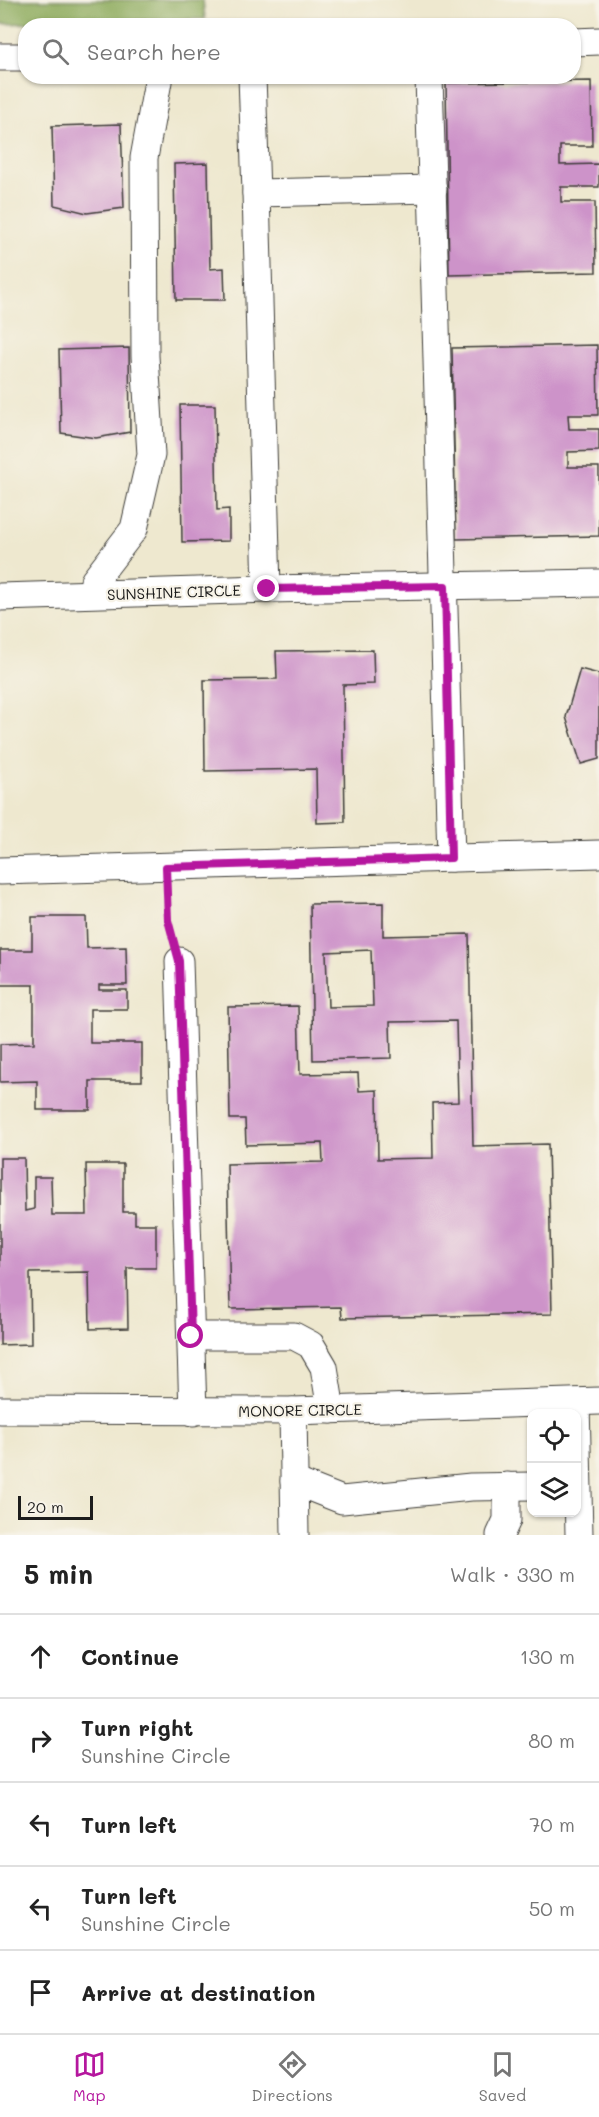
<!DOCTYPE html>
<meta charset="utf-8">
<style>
body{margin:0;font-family:Mali,sans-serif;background:#f6f6f6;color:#222}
.controls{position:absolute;right:18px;bottom:18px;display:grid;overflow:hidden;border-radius:12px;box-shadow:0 2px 4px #0004}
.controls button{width:54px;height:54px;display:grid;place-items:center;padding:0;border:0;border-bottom:2px solid #e0e0e0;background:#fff;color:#222;font:30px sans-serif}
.scale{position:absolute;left:18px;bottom:15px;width:75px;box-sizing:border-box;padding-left:6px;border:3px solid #1c1c1c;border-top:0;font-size:16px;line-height:21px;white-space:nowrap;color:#1c1c1c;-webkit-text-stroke:4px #f7f3e8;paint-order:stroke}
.stop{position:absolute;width:18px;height:18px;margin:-14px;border:4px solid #b5179e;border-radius:50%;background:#fff}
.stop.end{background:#b5179e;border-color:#fff;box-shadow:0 2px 6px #0008}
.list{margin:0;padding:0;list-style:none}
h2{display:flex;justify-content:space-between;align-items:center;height:78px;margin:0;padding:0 24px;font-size:26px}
h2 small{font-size:20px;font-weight:400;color:#767676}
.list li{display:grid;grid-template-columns:39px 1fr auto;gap:18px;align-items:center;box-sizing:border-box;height:84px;padding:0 24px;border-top:2px solid #e0e0e0}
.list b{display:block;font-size:22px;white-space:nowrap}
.list p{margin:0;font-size:20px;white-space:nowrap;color:#767676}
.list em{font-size:20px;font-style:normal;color:#767676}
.icon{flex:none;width:33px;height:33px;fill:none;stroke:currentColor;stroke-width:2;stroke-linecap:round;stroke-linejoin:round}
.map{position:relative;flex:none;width:599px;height:1535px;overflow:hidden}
.search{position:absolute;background:#fff;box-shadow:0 2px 4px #0004;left:18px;right:18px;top:18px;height:66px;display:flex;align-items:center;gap:15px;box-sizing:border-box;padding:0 21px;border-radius:24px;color:#767676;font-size:22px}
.sheet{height:498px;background:#fff}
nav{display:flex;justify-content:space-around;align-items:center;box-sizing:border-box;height:84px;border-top:2px solid #e0e0e0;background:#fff;font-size:16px;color:#767676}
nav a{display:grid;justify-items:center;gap:3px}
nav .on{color:#b5179e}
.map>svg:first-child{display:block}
.forest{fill:#8caa5c;stroke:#54633c;stroke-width:1.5}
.building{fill:#cd93c9;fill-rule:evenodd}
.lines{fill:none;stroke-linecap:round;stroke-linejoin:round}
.minor-casing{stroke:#3c3b37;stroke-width:29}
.path{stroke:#3c3b37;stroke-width:4;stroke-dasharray:4.5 4.5;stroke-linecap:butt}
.minor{stroke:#fff;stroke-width:27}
.route{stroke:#b5179e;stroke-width:8}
.labels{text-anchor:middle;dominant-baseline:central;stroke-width:4.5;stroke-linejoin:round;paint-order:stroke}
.street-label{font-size:15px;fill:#1c1c1c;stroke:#f7f3e8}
</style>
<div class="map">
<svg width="599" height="1535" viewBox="0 0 599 1535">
<rect width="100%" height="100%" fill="#f7f3e8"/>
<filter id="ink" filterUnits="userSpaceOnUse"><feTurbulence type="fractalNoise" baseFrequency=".0167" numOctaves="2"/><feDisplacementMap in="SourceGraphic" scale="12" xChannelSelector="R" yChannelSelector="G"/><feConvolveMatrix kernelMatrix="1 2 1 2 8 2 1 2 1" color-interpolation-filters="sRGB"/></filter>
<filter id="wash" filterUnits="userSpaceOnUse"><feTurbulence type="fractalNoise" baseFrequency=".008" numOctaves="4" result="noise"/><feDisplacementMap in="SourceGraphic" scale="24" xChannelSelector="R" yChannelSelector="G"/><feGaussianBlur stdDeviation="1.35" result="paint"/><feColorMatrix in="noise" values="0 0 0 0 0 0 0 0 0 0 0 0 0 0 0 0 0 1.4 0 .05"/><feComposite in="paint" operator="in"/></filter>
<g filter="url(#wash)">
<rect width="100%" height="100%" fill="#eee8cf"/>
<polygon class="forest" points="0,0 203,0 205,19 0,24"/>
<g id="blocks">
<g class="building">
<polygon points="591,81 592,146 560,146 560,165 599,164 599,187 561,187 561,202 595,202 596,272 449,275 446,83"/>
<polygon points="121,124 124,208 87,213 54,205 52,126"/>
<polygon points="208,163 210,269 224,268 225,300 176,300 174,164"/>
<polygon points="597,345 598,415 568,415 569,429 599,429 599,451 568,452 568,467 599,467 599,536 456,539 452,348"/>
<polygon points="129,348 130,432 96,438 61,433 59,350"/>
<polygon points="180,405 215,405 217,510 229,509 229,541 182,542"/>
<polygon points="373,650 374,684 343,685 345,822 317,823 316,769 205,771 204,680 277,679 276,651"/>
<polygon points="580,669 599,674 599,759 581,764 566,717"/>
<path d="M 383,903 L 383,936 L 469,934 L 473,1146 L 548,1144 L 552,1314 L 342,1318 L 341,1307 L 230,1309 L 227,1164 L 323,1162 L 322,1143 L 246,1145 L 245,1119 L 230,1119 L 228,1007 L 298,1006 L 300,1074 L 358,1073 L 359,1091 L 377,1090 L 378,1159 L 433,1158 L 432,1103 L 458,1102 L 456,1021 L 390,1022 L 391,1058 L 313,1060 L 310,904 ZM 371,950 L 373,1006 L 328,1007 L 326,952 Z"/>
<polygon points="32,917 86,917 87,948 126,947 127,985 99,985 99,990 127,990 127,1009 90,1009 90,1043 142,1043 142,1081 90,1081 90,1110 37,1110 37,1081 0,1082 0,1044 34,1043 34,985 0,985 0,950 32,950"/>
<polygon points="0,1158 24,1158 25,1211 34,1209 34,1177 51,1177 52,1215 87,1215 86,1164 123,1164 123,1212 135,1212 135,1224 156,1224 156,1268 127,1268 128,1328 90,1329 89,1272 30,1273 31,1344 0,1345"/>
</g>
</g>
</g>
<g filter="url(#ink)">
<use href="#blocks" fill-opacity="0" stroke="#3c3b37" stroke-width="1.5"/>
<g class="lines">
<defs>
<g id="minor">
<polyline points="574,42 599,41"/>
<polyline points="0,57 26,57"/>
<polyline points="252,76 256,193 433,189"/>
<polyline points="429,76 451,858"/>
<polyline points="256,193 267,589"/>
<polyline points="94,581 134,529 151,455 145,356 144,158 159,76"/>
<polyline points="0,597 267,589 599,583"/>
<polyline points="0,871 599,854"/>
<polyline points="179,961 193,1412"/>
<polyline points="191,1336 294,1336 311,1345 324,1367 331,1410"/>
<polyline points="576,1402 579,1535"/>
<polyline points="0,1410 293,1411 599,1401"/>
<polyline points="293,1411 295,1535"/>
<polyline points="294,1481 342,1500 471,1487 532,1486"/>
<polyline points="500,1535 507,1520 507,1486"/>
</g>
</defs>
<use href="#minor" class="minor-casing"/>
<polyline class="path" points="167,891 168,920 173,937"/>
<use href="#minor" class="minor"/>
</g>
</g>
<g class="lines" filter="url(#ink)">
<polyline class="route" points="191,1336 179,961 168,920 166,867 451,858 445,586 267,589"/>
</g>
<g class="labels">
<g class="street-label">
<text transform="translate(174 592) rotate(-2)">SUNSHINE CIRCLE</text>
<text transform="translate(300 1410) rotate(-1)">MONORE CIRCLE</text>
</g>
</g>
</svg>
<div class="controls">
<button><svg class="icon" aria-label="locate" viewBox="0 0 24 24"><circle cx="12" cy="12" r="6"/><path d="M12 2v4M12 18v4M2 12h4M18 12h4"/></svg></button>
<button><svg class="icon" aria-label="layers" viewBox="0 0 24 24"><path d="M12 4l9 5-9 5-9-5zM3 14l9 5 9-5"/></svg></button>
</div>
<div class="scale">20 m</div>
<div class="stop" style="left:191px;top:1336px"></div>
<div class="stop end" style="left:267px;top:589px"></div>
<div class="search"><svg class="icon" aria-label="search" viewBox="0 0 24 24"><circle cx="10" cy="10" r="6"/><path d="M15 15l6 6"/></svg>Search here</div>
</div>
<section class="sheet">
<h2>5 min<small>Walk · 330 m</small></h2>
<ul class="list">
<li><svg class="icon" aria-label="ahead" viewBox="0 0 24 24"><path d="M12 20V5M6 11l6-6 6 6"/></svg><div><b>Continue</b></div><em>130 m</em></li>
<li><svg class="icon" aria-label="right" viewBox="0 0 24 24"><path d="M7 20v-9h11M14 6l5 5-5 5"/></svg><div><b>Turn right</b><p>Sunshine Circle</p></div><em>80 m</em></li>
<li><svg class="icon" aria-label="left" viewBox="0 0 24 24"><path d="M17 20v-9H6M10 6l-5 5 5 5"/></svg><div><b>Turn left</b></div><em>70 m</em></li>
<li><svg class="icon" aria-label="left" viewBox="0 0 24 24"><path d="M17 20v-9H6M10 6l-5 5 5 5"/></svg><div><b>Turn left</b><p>Sunshine Circle</p></div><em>50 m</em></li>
<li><svg class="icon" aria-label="arrive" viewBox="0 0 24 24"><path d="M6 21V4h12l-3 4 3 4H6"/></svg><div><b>Arrive at destination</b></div></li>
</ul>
</section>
<nav>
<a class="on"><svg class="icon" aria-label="map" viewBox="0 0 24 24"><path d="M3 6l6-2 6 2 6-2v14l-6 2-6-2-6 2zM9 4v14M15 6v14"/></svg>Map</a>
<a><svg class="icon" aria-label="directions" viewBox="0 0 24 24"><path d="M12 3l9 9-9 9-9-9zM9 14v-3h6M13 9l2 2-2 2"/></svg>Directions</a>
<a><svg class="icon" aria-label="saved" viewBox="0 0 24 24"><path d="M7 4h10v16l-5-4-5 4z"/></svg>Saved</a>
</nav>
